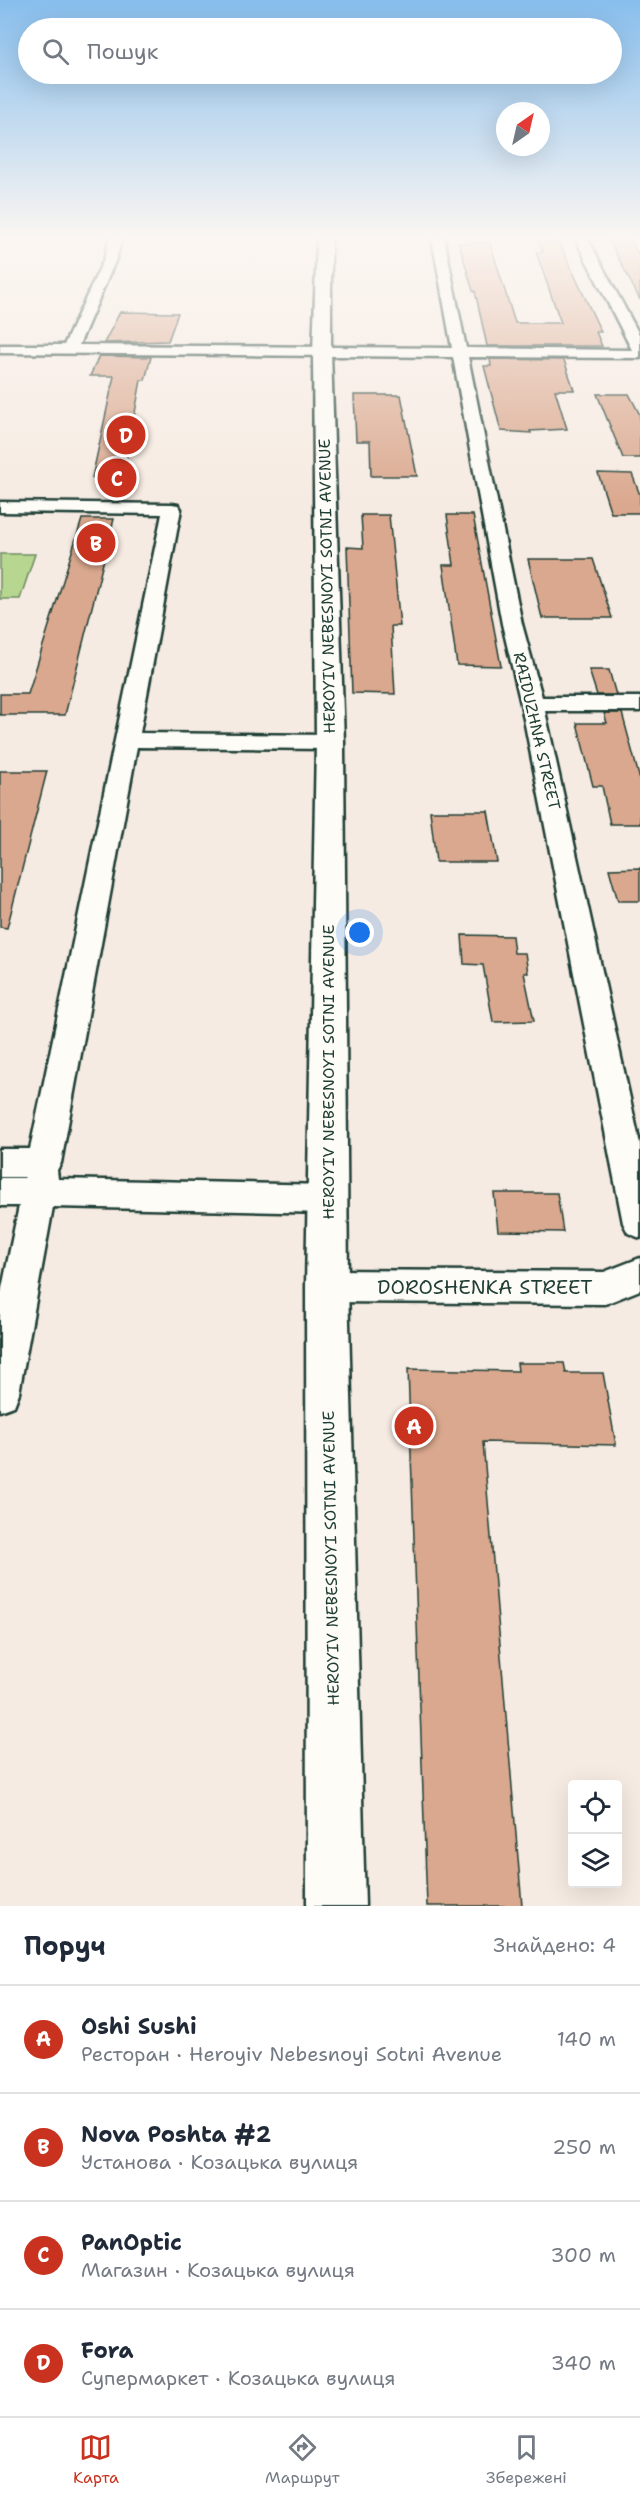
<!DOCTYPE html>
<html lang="uk">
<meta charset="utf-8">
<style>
body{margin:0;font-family:"Shantell Sans",sans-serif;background:#f6f6f7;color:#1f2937}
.controls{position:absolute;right:18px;bottom:18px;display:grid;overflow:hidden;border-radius:6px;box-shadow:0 6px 24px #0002}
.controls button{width:54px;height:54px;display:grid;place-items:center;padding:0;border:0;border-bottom:2px solid #e0e1e3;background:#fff;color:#1f2937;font:30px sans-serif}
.compass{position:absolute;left:496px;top:102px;width:54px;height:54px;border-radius:50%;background:#fff;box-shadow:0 6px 24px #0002;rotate:34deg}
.you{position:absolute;left:360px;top:933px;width:21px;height:21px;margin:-15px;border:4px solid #fff;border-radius:50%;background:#1a73e8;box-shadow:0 0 0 9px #1a73e833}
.badge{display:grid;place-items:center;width:39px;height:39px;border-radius:50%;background:#c8321e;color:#fff;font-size:20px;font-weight:700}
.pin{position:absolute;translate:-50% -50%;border:3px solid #fff;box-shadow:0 2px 6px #0006}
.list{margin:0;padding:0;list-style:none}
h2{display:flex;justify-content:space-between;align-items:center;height:78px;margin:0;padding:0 24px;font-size:26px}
h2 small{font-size:20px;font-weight:400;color:#747a83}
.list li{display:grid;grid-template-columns:39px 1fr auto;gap:18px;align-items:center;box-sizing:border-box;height:108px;padding:0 24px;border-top:2px solid #e0e1e3}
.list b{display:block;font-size:22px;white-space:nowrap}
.list p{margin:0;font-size:20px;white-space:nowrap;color:#747a83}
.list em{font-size:20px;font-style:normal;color:#747a83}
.icon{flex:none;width:33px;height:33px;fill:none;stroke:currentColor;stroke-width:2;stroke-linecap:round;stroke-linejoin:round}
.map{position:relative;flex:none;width:640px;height:1906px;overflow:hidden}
.search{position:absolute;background:#fff;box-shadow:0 6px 24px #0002;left:18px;right:18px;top:18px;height:66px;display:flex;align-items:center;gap:15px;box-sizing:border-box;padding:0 21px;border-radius:33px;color:#747a83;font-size:22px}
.sheet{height:510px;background:#fff}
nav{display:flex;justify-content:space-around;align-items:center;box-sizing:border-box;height:84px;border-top:2px solid #e0e1e3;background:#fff;font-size:16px;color:#747a83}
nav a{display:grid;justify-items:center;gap:3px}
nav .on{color:#c8321e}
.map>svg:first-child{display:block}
.green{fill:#b7d68f;stroke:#6b8a62;stroke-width:1.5}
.building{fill:#daa88e;stroke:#1f3d34;stroke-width:1.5}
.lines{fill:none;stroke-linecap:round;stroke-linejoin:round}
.street-casing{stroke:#1f3d34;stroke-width:5}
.secondary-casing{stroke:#1f3d34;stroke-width:5}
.street{fill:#fdfcf7;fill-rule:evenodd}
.secondary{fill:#fdfcf7;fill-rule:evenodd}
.labels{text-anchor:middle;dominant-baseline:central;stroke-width:5;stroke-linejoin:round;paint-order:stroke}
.street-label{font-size:16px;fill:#1f3d34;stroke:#fdfcf7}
.near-street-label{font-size:20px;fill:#1f3d34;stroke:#fdfcf7}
</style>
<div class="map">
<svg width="640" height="1906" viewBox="0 0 640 1906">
<rect width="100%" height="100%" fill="#f6ebe2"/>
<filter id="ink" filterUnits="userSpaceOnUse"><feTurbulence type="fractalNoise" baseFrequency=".0167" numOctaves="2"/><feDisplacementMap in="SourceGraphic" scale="12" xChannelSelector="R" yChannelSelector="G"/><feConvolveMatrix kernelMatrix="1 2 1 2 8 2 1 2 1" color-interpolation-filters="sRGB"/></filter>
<g filter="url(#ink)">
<polygon class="green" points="0,554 35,554 20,599 0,599"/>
<g class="building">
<polygon points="608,238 629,238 640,257 640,300"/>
<polygon points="539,242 559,242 601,332 596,332 602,346 487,346 475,291 473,291 459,243 490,243 515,323 561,323 536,252 543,252"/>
<polygon points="120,312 178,313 168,341 104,343"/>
<polygon points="99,356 151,357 145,380 141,380 123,478 92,478 114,376 90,376"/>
<polygon points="490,359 564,360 574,390 555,390 567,429 530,431 531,433 501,431 484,366 491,366"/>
<polygon points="597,394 629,394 640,415 640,458 623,458"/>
<polygon points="354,395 401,395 417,476 371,476 370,441 356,441"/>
<polygon points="598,473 632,474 640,495 640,513 611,513"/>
<polygon points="361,515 389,515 400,626 391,626 395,694 352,693 347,547 363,548"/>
<polygon points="447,515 473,515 501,666 457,665 443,565 454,565"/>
<polygon points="82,519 114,519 65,715 0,715 0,694 28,694"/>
<polygon points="528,559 593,559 612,618 542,618"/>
<polygon points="589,670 609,670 616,695 597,695"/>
<polygon points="604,713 622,713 640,780 640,824 610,824 602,786 593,786 577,723 607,723"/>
<polygon points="0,771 47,771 7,928 0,927"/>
<polygon points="430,811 488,811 497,862 436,862"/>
<polygon points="640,868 640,901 618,901 609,869"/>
<polygon points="462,935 512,936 514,953 525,953 528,973 524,973 534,1021 493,1022 483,965 464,964"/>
<polygon points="494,1193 557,1193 563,1232 498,1231"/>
<polygon points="517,1363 564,1363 566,1373 603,1373 616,1445 483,1442 522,1906 427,1906 408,1369 518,1371"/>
</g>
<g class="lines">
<defs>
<g id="street">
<polygon points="110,238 122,238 116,259 79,345 452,348 432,238 444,238 466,348 632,350 575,238 587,238 640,336 640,358 468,357 522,624 542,697 640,697 640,711 545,711 640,1144 640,1238 628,1233 623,1223 521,704 502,624 453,357 0,353 0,345 64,345 104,259"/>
<polygon points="0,502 172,504 178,505 181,509 140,733 330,735 338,737 342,742 338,747 330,749 137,747 61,1163 57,1170 58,1179 328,1185 340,1189 345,1199 340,1209 328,1213 53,1207 19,1393 14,1406 0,1411 0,1298 19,1206 0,1206 0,1178 24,1178 25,1177 0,1177 0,1149 30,1149 162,514 0,512"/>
<polygon points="640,1258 640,1290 605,1304 327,1302 314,1297 309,1286 314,1275 327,1270 604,1272"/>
</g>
<polygon id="secondary" points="317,238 331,238 331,353 344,742 348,1286 365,1906 307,1906 306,1286 316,742 313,353"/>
</defs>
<use href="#street" class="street-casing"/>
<use href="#secondary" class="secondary-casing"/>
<use href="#street" class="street"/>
<use href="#secondary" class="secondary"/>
</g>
</g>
<linearGradient id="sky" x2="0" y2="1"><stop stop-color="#87beed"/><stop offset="0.47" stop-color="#fbf6f2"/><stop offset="1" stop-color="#fbf6f2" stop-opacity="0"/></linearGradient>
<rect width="640" height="505" fill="url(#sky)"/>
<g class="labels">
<g class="street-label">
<text transform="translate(327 586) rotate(-91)">HEROYIV NEBESNOYI SOTNI AVENUE</text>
<text transform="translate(537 731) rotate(77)">RAIDUZHNA STREET</text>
<text transform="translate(328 1072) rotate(-90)">HEROYIV NEBESNOYI SOTNI AVENUE</text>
<text transform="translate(331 1558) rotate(-91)">HEROYIV NEBESNOYI SOTNI AVENUE</text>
</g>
<g class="near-street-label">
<text x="485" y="1287">DOROSHENKA STREET</text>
</g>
</g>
</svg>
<div class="controls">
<button><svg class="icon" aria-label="locate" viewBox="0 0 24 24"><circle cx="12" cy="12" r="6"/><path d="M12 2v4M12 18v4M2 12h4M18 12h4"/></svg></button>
<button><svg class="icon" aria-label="layers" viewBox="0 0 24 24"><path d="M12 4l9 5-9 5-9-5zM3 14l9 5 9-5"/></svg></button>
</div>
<svg class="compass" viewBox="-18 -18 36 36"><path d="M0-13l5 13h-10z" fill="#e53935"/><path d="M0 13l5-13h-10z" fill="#747a83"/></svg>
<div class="you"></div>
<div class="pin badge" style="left:414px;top:1426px">A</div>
<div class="pin badge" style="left:96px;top:543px">B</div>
<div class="pin badge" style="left:117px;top:478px">C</div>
<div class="pin badge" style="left:126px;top:435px">D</div>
<div class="search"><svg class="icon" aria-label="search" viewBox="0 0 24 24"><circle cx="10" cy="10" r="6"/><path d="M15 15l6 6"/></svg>Пошук</div>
</div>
<section class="sheet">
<h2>Поруч<small>Знайдено: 4</small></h2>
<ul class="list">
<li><span class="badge">A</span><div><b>Oshi Sushi</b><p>Ресторан · Heroyiv Nebesnoyi Sotni Avenue</p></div><em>140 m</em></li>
<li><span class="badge">B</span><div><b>Nova Poshta #2</b><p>Установа · Козацька вулиця</p></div><em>250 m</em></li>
<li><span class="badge">C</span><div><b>PanOptic</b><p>Магазин · Козацька вулиця</p></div><em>300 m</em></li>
<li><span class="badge">D</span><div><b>Fora</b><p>Супермаркет · Козацька вулиця</p></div><em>340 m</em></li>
</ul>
</section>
<nav>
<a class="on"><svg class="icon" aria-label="map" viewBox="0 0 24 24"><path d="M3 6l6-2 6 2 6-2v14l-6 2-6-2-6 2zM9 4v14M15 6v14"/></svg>Карта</a>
<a><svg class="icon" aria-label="directions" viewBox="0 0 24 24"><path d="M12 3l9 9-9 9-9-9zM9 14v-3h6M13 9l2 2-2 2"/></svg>Маршрут</a>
<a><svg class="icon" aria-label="saved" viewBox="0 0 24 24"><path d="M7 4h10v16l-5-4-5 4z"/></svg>Збережені</a>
</nav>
